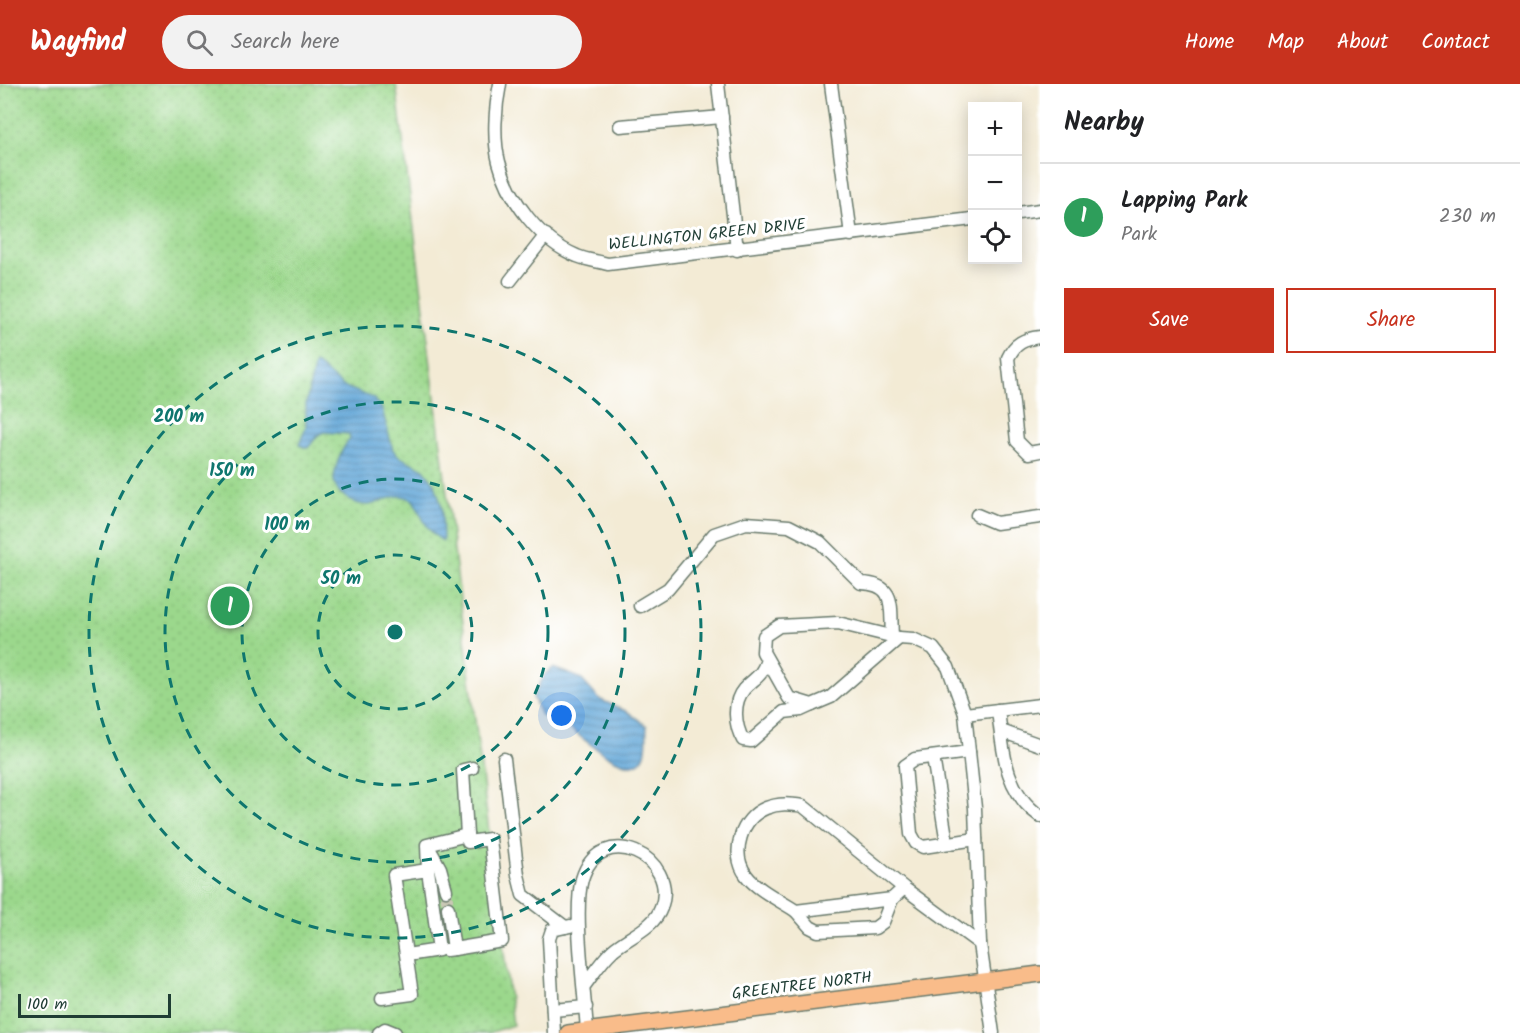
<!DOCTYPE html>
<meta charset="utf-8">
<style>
body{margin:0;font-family:Kalam,sans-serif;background:#f2f2f2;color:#202124}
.controls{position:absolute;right:18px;top:18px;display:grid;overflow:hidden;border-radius:0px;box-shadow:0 3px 15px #0003}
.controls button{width:54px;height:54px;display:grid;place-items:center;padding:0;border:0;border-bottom:2px solid #e0e0e0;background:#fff;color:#202124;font:30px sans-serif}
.scale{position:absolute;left:18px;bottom:15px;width:153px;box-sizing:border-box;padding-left:6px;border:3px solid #1f3d34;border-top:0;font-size:16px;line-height:21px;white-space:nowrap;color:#1f3d34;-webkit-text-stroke:4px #fff;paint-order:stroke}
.you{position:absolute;left:562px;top:632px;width:21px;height:21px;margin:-15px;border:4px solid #fff;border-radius:50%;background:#1a73e8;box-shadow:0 0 0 9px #1a73e833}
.badge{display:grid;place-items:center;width:39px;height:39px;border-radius:50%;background:#c8321e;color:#fff;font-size:20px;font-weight:700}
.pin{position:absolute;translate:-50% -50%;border:3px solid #fff;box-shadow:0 2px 6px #0006}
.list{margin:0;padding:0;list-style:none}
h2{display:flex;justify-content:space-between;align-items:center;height:78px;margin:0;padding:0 24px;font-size:26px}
h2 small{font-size:20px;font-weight:400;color:#757577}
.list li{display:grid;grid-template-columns:39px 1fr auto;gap:18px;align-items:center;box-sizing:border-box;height:108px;padding:0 24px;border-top:2px solid #e0e0e0}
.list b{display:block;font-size:22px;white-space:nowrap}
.list p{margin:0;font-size:20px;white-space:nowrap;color:#757577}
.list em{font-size:20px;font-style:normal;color:#757577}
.actions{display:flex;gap:12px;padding:18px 24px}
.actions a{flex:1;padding:14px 0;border:2px solid #c8321e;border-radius:0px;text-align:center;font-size:21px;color:#c8321e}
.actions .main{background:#c8321e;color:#fff}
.icon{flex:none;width:33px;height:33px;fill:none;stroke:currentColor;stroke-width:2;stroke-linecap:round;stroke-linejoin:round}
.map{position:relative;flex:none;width:1040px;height:949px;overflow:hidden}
header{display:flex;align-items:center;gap:36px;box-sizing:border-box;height:84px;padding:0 30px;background:#c8321e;color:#fff}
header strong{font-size:28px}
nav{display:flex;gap:33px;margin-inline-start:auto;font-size:21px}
.search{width:420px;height:54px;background:#f2f2f2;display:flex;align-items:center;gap:15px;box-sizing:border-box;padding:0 21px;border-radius:33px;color:#757577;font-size:22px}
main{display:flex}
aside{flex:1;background:#fff}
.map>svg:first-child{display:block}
.park{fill:url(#park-dots);stroke:#5d8a60;stroke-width:1.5}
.water{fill:url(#water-rules);stroke:#417286;stroke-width:1.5}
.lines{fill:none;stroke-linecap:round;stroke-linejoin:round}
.minor-tunnel{stroke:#c9c8b5;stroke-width:12;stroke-dasharray:12 6;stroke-linecap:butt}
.minor-casing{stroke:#697a6c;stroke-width:15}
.major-casing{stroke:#697a6c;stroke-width:18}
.minor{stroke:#fff;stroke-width:12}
.major{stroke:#f9bc8a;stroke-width:15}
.ring{fill:none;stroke:#0f766e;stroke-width:3;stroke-dasharray:10 8}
.labels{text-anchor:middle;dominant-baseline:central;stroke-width:6;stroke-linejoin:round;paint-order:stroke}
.street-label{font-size:16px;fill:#1f3d34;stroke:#fff}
.centre{fill:#0f766e;stroke:#fff;stroke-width:3}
.ring-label{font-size:18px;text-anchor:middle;font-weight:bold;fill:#0f766e;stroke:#fff;stroke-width:6;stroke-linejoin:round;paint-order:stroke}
</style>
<header>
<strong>Wayfind</strong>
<div class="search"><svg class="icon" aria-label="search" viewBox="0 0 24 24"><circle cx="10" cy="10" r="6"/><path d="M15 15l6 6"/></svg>Search here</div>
<nav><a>Home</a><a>Map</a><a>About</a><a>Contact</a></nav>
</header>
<main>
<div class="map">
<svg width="1040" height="949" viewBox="0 0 1040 949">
<defs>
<pattern id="park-dots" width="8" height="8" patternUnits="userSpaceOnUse" patternTransform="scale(1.5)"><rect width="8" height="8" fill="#9bd88c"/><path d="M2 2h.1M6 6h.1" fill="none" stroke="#85ba79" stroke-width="1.8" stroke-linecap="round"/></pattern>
<pattern id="water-rules" width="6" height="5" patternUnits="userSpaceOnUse" patternTransform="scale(1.5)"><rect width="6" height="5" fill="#63a7d8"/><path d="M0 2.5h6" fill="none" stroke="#5189b0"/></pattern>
</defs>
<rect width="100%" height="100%" fill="#fff"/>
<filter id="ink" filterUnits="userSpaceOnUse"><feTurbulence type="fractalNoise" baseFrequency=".0167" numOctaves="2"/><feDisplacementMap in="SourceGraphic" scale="12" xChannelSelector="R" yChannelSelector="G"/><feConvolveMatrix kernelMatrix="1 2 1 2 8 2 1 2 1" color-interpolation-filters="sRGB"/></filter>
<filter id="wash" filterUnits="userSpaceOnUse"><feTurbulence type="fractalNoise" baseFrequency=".008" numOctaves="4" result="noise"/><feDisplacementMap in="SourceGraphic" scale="24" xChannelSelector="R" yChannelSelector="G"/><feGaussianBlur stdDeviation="1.35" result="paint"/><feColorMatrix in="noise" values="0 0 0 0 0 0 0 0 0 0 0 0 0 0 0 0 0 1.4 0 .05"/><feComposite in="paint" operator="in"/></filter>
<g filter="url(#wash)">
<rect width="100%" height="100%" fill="#f3ebd5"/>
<polygon class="park" points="0,0 396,0 513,941 489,949 0,949"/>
<g class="water">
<path d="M 315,279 L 343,302 L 373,314 L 382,325 L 393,366 L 400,373 L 424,385 L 435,400 L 442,424 L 443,457 C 425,447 423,432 413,416 C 409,414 404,412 400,412 C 389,412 379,420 368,421 C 354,421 333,409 334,394 C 336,381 341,365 350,355 L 349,350 L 324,348 L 318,351 L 308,364 L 299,361 L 306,343 L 306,319 Z"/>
<path d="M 553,584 L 580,594 L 599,615 L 628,628 L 647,642 C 646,650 648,662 645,670 C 633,704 573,645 559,636 C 554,633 547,634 541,632 L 533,613 L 545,590 Z"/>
</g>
</g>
<g filter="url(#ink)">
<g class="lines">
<polyline class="minor-tunnel" points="446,806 448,824"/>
<defs>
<g id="minor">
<path d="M 500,0 C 495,24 493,55 499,78 C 509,116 540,157 577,172 C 586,176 598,177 608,180 L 972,135"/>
<polyline points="718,0 737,166"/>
<polyline points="831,0 851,151"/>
<polyline points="620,42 722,33"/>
<polyline points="1018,129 1040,126"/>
<polyline points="510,197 546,151"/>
<path d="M 1040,253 C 1024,255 1015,259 1008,274 L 1017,357 L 1029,369 L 1040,367"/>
<polyline points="977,431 996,439 1040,433"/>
<path d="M 640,522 L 668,505 L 714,450 L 746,439 L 789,442 L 820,458 L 861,499 C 897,500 890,523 892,552"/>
<polygon points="838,539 899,554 831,613 812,621 789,614 763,568 764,552 779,542"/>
<polyline points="899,554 913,555 933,564 948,583 965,630 975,724 980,860 993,949"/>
<path d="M 767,576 C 761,594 755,593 744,605 C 732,619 735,642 743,656 L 751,657 L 784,628 L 801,626 L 812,621"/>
<path d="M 998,626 C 1003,666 1004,707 1040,732"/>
<polyline points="965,630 1040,621"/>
<polyline points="1001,647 1040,661"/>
<polyline points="969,668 915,675 905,682 911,750 916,759 923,763 976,755"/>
<polyline points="933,673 947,759"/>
<polyline points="504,675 518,791 523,811 565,843"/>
<polyline points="428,762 440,784 446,806"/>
<polyline points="428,786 427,761 467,751"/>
<path d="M 904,804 L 892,815 L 796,827 C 781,817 757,806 746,791 C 730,769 741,734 766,724 C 779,719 790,720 803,722 L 904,804 L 980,860"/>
<polyline points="796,827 810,843 818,847 875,844 883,838 892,815"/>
<polyline points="454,865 502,857 490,755 468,758 467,751 463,686 472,684"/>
<polyline points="446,866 454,865 448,824"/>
<path d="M 584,902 C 593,890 602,876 613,866 C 628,853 654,844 661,824 C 680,773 600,735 582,795 C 573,827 585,910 587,947"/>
<polyline points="382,914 412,910 394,791 428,786 439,866 407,871"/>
<polyline points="553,926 586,923"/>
<polyline points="379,949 385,945 395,949"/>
<polyline points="554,949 549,855 552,846 570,842"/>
</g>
<polyline id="major" points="568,949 1040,890"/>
</defs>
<use href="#minor" class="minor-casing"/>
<use href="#major" class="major-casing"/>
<use href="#minor" class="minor"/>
<use href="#major" class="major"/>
</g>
</g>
<g class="ring">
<circle cx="395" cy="548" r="77"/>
<circle cx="395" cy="548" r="153"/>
<circle cx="395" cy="548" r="230"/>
<circle cx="395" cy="548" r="306"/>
</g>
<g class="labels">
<g class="street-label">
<text transform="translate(707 151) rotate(-6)">WELLINGTON GREEN DRIVE</text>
<text transform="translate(802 902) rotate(-7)">GREENTREE NORTH</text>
</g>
</g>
<circle cx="395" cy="548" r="9" class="centre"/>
<g class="ring-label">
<text x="179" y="338">200 m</text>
<text x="232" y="392">150 m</text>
<text x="287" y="446">100 m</text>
<text x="341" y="500">50 m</text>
</g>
</svg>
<div class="controls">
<button>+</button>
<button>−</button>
<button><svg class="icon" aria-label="locate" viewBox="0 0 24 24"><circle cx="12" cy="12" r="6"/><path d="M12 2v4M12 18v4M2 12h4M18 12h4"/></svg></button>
</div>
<div class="scale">100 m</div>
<div class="you"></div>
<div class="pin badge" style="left:230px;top:522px;background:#2e9e5b">1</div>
</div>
<aside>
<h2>Nearby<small></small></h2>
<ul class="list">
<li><span class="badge" style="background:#2e9e5b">1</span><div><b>Lapping Park</b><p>Park</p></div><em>230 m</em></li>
</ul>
<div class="actions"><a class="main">Save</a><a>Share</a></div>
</aside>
</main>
